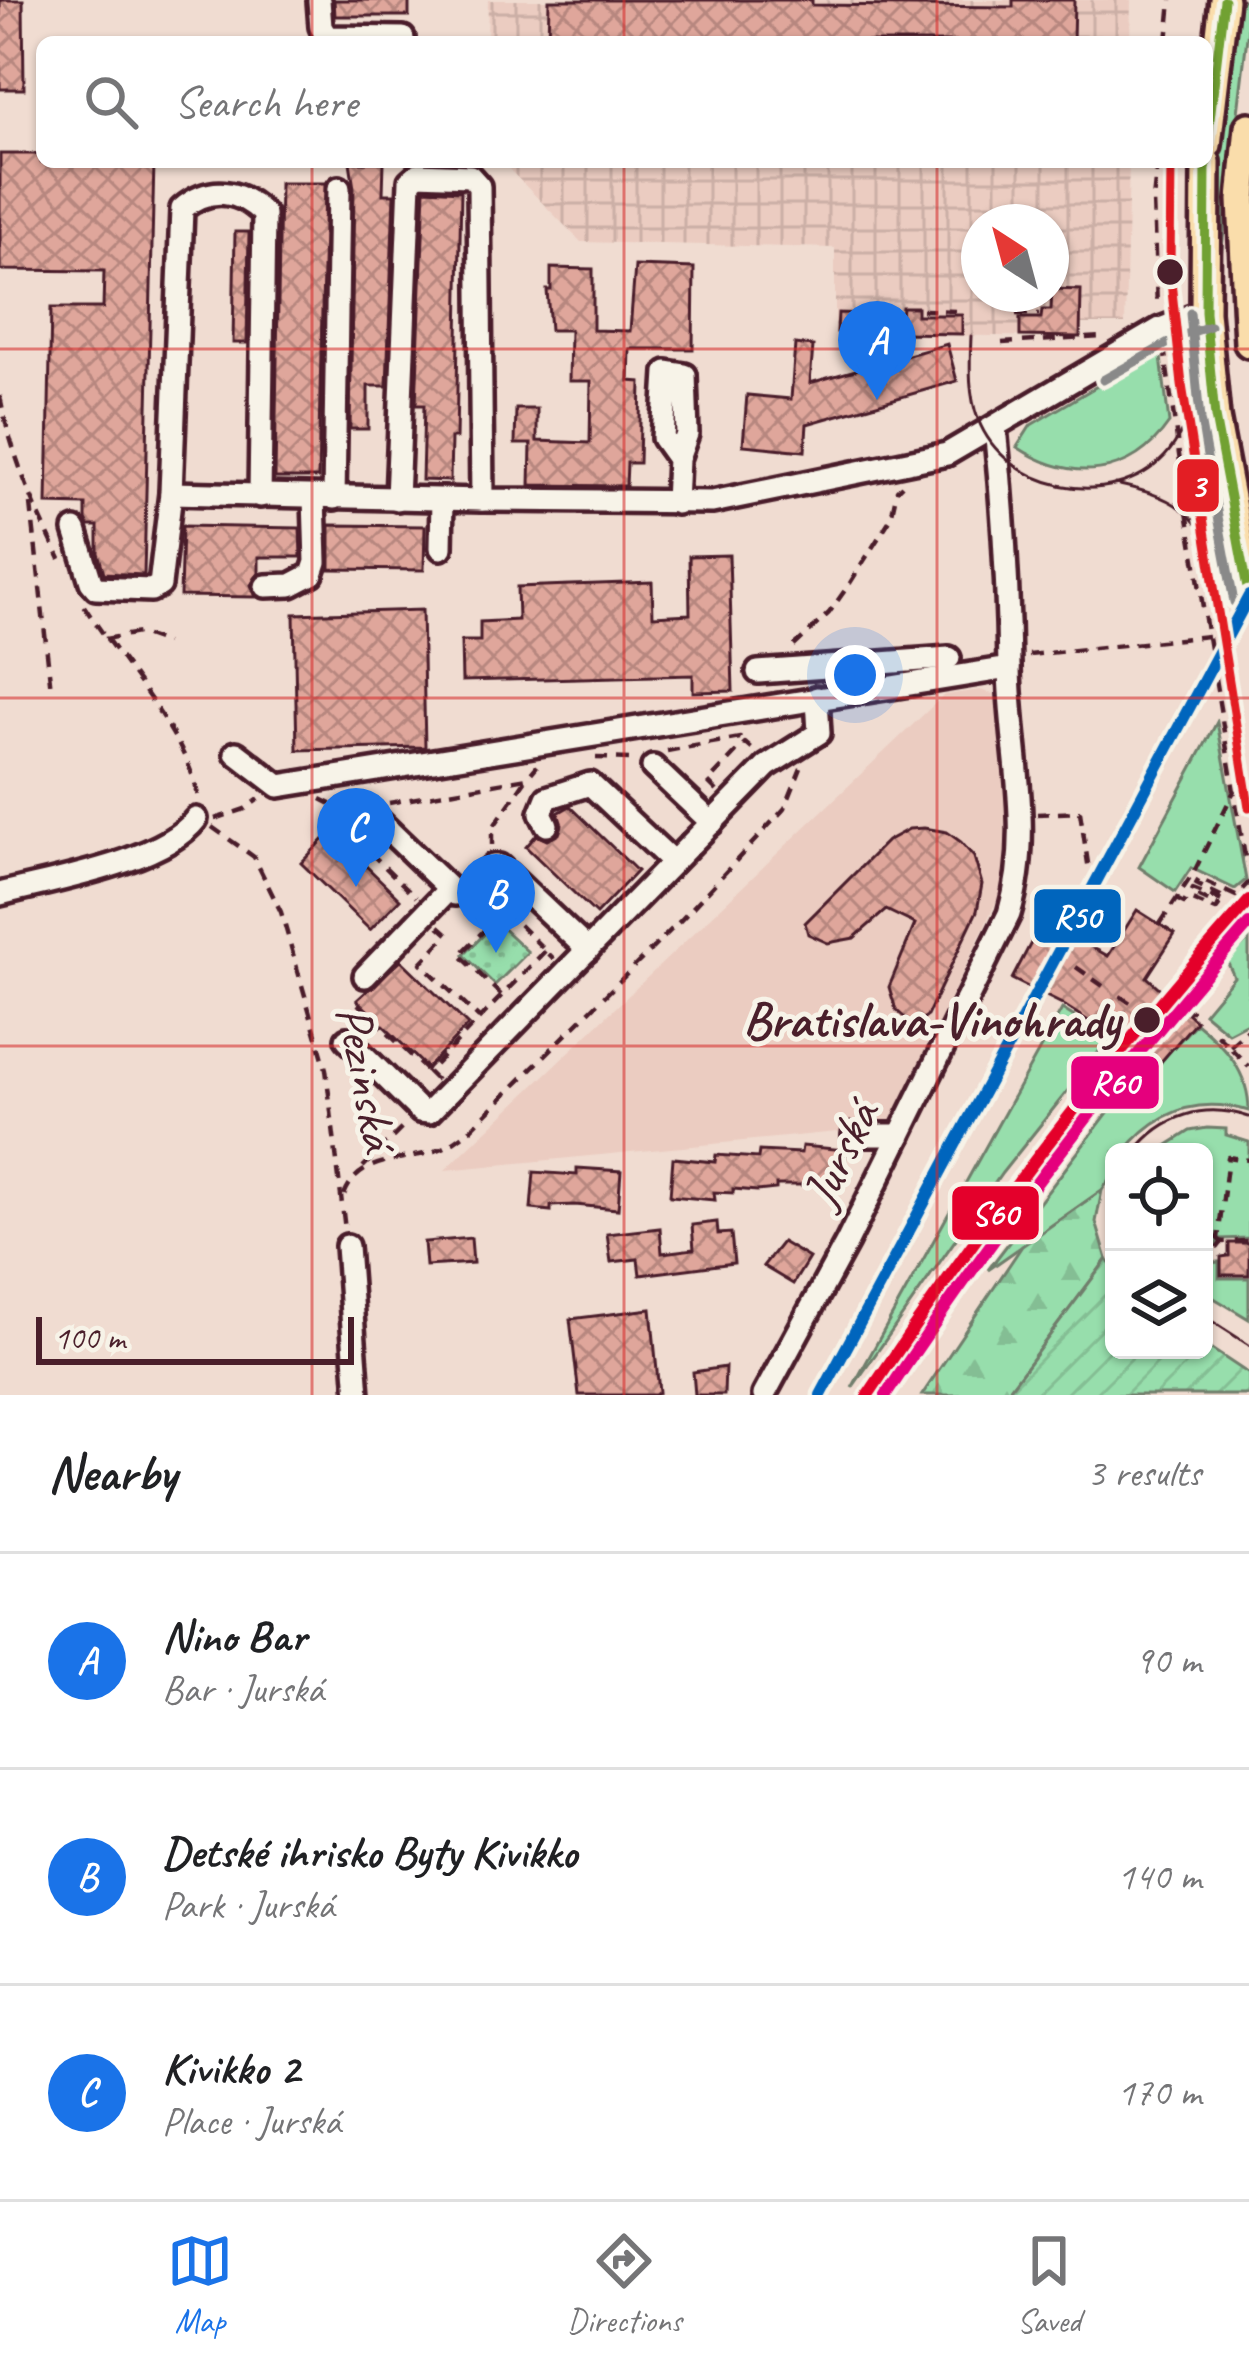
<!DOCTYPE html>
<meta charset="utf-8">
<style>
body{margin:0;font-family:Caveat,sans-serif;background:#f2f2f2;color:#202124}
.controls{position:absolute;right:36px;bottom:36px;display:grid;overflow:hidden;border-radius:18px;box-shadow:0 3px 9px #0004}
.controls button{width:108px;height:108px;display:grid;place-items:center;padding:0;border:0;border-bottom:3px solid #e0e0e0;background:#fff;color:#202124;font:60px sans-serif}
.compass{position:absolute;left:961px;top:204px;width:108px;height:108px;border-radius:50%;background:#fff;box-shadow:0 3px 9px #0004;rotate:324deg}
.scale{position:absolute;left:36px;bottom:30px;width:318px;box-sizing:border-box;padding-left:12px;border:6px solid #4a1f2b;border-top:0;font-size:33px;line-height:42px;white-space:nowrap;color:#4a1f2b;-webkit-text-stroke:9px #f7f3e8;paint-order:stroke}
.you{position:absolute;left:855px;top:675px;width:42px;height:42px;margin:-30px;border:9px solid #fff;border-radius:50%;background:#1a73e8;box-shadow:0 0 0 18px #1a73e833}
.badge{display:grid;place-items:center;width:78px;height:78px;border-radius:50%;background:#1a73e8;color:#fff;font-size:39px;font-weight:700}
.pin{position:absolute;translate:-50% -99px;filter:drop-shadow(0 3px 6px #0008)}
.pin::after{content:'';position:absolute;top:63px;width:42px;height:36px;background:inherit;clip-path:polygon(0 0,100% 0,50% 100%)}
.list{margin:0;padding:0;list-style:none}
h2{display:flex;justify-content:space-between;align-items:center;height:156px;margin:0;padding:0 48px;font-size:51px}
h2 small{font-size:39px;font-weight:400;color:#757577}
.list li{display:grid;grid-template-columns:78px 1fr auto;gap:36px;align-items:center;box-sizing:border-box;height:216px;padding:0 48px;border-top:3px solid #e0e0e0}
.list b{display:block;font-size:45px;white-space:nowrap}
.list p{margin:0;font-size:39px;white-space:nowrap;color:#757577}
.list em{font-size:39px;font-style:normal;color:#757577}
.icon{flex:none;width:66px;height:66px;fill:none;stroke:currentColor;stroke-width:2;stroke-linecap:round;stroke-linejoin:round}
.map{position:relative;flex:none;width:1249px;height:1395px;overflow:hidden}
.search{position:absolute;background:#fff;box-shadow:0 3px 9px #0004;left:36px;right:36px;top:36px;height:132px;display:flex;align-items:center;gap:30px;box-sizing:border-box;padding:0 42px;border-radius:18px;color:#757577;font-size:45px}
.sheet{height:804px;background:#fff}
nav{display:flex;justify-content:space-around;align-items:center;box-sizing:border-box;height:168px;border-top:3px solid #e0e0e0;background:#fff;font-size:33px;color:#757577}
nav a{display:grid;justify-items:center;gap:6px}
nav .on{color:#1a73e8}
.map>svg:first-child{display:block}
.built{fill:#ebccc1}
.industrial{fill:url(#industrial-grid);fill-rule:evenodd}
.grass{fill:#97deac;stroke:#707e6c;stroke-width:3}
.forest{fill:url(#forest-firs);stroke:#707e6c;stroke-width:3}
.park{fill:url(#park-dots);stroke:#707e6c;stroke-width:3}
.garden{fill:url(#garden-furrows);stroke:#707e6c;stroke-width:3}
.building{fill:url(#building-cross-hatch);stroke:#4a1f2b;stroke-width:3}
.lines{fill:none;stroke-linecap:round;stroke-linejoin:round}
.minor-casing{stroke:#4a1f2b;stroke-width:30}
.major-casing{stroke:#4a1f2b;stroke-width:36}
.path{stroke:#4a1f2b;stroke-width:4.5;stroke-dasharray:12 9;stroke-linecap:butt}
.minor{stroke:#f7f3e8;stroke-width:21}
.major{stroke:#faddab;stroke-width:27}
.tram{stroke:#4a1f2b;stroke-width:3}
.bus-1-casing{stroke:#f7f3e8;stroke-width:18}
.bus-2-casing{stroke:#f7f3e8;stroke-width:18}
.bus-1{stroke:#71a132;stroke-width:9}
.bus-2{stroke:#898989;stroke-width:9}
.rail-1-casing{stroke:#f7f3e8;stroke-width:21}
.rail-2-casing{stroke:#f7f3e8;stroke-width:21}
.rail-3-casing{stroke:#f7f3e8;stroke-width:21}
.rail-1{stroke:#0065bd;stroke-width:12}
.rail-2{stroke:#e4002b;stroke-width:12}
.rail-3{stroke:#e5007d;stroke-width:12}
.tram-1-casing{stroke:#f7f3e8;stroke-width:18}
.tram-1{stroke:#e31e24;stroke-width:9}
.grid{fill:none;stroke:#d62828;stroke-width:3;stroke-opacity:0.55}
.stop-dot{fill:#4a1f2b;stroke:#f7f3e8;stroke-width:4.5}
.labels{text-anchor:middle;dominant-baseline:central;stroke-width:10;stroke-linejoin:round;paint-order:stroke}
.stop-label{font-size:51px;font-weight:bold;fill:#4a1f2b;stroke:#f7f3e8;text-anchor:end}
.street-label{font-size:51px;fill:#4a1f2b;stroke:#f7f3e8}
.line-badge{stroke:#f7f3e8;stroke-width:4.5}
.badge-label{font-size:33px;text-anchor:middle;font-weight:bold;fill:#fff}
</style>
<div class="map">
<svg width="1249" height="1395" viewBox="0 0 1249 1395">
<defs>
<pattern id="industrial-grid" width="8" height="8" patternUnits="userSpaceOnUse" patternTransform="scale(3)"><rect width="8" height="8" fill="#ebccc1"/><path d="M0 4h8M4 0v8" fill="none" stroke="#cbafa6"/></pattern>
<pattern id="forest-firs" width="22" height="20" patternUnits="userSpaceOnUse" patternTransform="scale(3)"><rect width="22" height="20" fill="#97deac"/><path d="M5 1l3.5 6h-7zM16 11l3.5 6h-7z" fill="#84be94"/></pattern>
<pattern id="park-dots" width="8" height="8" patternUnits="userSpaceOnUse" patternTransform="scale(3)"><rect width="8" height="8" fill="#97deac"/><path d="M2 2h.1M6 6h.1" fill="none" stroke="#84be94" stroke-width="1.8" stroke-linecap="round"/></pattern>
<pattern id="garden-furrows" width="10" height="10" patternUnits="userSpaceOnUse" patternTransform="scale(3)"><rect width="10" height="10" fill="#97deac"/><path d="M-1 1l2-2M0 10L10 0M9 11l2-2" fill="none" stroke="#84be94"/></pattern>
<pattern id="building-cross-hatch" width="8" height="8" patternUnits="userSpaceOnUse" patternTransform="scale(3)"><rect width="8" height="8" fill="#dfa69b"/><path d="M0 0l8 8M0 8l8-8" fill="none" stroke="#b7877f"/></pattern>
</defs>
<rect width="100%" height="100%" fill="#f0dcd1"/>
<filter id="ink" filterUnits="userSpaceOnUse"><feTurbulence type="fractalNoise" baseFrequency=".00833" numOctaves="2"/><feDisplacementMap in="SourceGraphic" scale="24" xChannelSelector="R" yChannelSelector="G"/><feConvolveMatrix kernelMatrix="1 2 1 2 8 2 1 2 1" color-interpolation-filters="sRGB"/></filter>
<g filter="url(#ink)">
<polygon class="built" points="980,690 1002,697 1013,853 1006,881 889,1127 445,1170 944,695"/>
<g class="industrial">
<polygon points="488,0 1131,0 1130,42 487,42"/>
<path d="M 502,162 L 1129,162 L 1125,324 L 1081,324 L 1080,337 L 835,334 L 835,248 L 581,242 ZM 979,222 L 1051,222 L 1051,294 L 979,294 Z"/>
</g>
<g class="grass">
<polygon points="1237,0 1249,0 1249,20 1219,273 1216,272 1222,126"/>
<path d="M 1160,349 L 1169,423 C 1131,478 1072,483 1017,447 L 1031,425 Z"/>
<polygon points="1217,722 1246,880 1235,889 1191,868 1175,892 1139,867"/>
<polygon points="1249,939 1249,1022 1228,1033 1204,1013 1234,977 1227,961"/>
<polygon points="1062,1009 1109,1039 1002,1173 852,1388"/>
<path d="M 1196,1023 C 1225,1046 1249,1072 1249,1111 C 1198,1096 1157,1110 1124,1152 L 1114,1152 L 1114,1174 L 1102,1190 L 988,1270 L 1145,1064 L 1153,1070 Z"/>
<polygon points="1207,1128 1226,1129 1226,1135 1249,1142 1249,1238 1220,1239 1204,1260 1204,1152 1157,1152 1190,1131"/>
<polygon points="1219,1262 1219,1278 1249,1278 1249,1319 1204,1292 1204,1269 1209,1263"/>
</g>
<polygon class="forest" points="1102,1190 1096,1222 1107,1259 1005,1395 922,1395 1022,1246"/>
<polygon class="park" points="496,922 528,952 495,985 464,955"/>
<polygon class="garden" points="1107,1259 1114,1270 1114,1350 1204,1350 1204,1344 1249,1374 1249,1395 1005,1395"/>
<g class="building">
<polygon points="0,0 23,0 24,89 0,89"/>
<polygon points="334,0 409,0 409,16 335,16"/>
<polygon points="549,0 812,0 812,5 1013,7 1013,0 1074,0 1073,42 548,42"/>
<polygon points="0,154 41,154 41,162 154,162 144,575 104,573 98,553 98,526 89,526 86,520 86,505 47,504 51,308 103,308 104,271 0,270"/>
<polygon points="350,162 384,162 383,194 394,194 387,386 368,386 368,429 350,429 354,188"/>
<polygon points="280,183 325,183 318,478 275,478"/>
<polygon points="425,189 461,191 456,438 451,438 450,481 422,480 424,405 416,405"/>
<polygon points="235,232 249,232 247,343 233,343"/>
<polygon points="635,266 694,268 693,349 630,349 629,381 641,382 639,463 627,463 626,486 530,485 531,444 515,444 516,409 537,409 537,441 590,443 591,381 569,381 570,330 550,330 547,290 551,290 551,268 593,269 593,330 630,331"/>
<polygon points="1052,289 1081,290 1080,337 1020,336 1020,318 1041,318 1042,310 1051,310"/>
<polygon points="902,307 917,307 917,315 962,315 962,334 837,332 838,313 901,315"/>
<polygon points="795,344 813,346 810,383 947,344 957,381 807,424 805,451 743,445 747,395 791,399"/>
<polygon points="330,525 425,526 424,570 330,569"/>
<polygon points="182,526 300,528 301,557 259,557 259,573 251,585 256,597 180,596"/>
<polygon points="729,555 733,691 693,692 693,675 462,681 461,641 480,641 480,622 518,620 517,587 652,582 653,616 690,614 689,556"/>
<polygon points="422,610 425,747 297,750 294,614"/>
<polygon points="570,806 637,871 596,914 526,847 536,835 547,840 559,834 562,825 558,813"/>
<polygon points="924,828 947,832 961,842 974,857 982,884 977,911 927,1016 913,1025 896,1010 889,987 915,924 886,910 854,938 828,943 808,934 805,923 887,841 909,829"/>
<polygon points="331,832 400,899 370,930 301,863"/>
<polygon points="1137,910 1175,934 1147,977 1196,1021 1153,1071 1123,1043 1062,1004 1012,979 1043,920 1108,956"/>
<polygon points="401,960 468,1025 427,1068 357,1000"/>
<polygon points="802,1146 846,1150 843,1183 819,1181 819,1185 776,1185 776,1189 757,1191 733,1189 733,1193 714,1192 715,1200 670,1196 673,1158 715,1162 716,1155 758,1158 759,1151 801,1153"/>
<polygon points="577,1168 621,1171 618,1209 575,1205 551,1206 551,1211 531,1209 534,1172 577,1175"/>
<polygon points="717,1222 718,1234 731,1233 734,1263 640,1275 638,1259 611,1262 607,1234 660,1228 662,1253 694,1249 692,1225"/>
<polygon points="471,1238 473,1263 426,1266 424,1242"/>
<polygon points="782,1242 809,1258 793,1284 763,1266"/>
<polygon points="1229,1243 1249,1243 1249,1275 1221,1275 1221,1257 1229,1256"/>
<polygon points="651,1309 659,1392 655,1395 579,1395 570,1319"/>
<polygon points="725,1367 724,1395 695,1395 693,1372"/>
</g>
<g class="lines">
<defs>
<g id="minor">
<polyline points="319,0 321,27 327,37 403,38"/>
<polyline points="171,493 482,500"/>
<polyline points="334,498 339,188"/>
<polyline points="397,499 410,181 418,174 470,176 479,186 482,500 712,502 947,454 1160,329 1205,312"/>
<polyline points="676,503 678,459 687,434 685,375 667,372 663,438 678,459"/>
<path d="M 75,530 L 91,582 L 96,588 L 151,590 L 160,585 L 171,493 L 182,209 C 209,186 239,189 264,214 L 260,496"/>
<polyline points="441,548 442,499"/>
<polyline points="266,586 291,585 312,574 316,562 314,498"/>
<polyline points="758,672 949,658"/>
<polyline points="236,753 279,786 1009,668"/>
<polyline points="653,767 712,823"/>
<polyline points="379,821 455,894 466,892 493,866 499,866 588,950"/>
<polyline points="547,825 541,813 547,798 590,784 673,862"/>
<path d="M 0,894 C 53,880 163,862 196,819"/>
<polyline points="365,976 449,889"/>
<polyline points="347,1039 420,1111 429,1112 767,766 819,733 817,698"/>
<polyline points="854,1135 900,1135"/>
<polyline points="347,1246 358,1395"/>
<path d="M 764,1395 L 847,1242 L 1009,914 C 1034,831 1010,752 1009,667 C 1008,587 1003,506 995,427"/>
</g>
<g id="major">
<polyline points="1249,127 1242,200 1249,343"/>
<polyline points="1207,145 1224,0"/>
<polyline points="1206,162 1205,312 1215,417 1249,599"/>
</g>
</defs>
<use href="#minor" class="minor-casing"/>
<use href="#major" class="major-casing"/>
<g class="path">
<polyline points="1167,42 1171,0"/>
<polyline points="1157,162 1153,200 1157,307"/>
<polyline points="1059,285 1061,245"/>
<polyline points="922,310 958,311"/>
<polyline points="1016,314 1039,314"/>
<polyline points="1002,343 1104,337"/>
<polyline points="1164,347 1187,512 1245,857"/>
<path d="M 0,396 C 11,454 34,506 60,559"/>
<polyline points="31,504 51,690"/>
<path d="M 84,606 C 118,659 192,741 199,802"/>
<polyline points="105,639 138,633 166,643"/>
<polyline points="794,646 829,613 850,583 891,518 897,490 902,485"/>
<polyline points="1029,655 1208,636"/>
<polyline points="667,751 740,738 745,743"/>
<polyline points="596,758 632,759"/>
<polyline points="717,791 708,782 745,743 753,750"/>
<polyline points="321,799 359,818"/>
<polyline points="389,803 527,778 537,766"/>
<polyline points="1037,814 1080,812 1089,870"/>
<polyline points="215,819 245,809 259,799"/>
<polyline points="212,827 254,857 281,912 326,1069 345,1230"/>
<polyline points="355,838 416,897"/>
<polyline points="492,845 492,829 527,778"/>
<polyline points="489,895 554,959"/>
<polyline points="1176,899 1184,903 1187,898 1216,910 1219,906 1191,893 1193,889 1222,901 1225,898 1196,884 1199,879 1236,896 1249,882"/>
<polyline points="1160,924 1194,872 1235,789"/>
<polyline points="439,926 448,934 421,963 479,1018"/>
<polyline points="1076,967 1103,986"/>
<polyline points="501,995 460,955 504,910"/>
<polyline points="1120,996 1141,1010"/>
<polyline points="358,1004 428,1072"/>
<polyline points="1184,1011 1193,1011"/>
<polyline points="1217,1034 1249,1067"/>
<polyline points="1230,1046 1249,1029"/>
<polyline points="436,1080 428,1072 545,951"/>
<polyline points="363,1167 402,1128"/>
<path d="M 344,1195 C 360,1153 409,1163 443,1148 C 452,1144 460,1137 468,1132 L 681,920 L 785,808 L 801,768"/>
<polyline points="1222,1242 1218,1239 1228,1157 1249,1160"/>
<polyline points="1204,1265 1222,1242 1249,1241"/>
</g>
<use href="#minor" class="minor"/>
<use href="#major" class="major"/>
<g class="tram">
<path d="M 971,336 C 970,363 968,393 978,419 C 1005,490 1111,513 1165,456 C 1180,440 1187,419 1194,398"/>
<path d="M 1115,484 C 1171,496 1200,509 1218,569"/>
<path d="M 1134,1152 C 1163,1115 1204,1102 1249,1117"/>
<polyline points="1204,1316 1249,1345"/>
</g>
<defs>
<g id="bus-1">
<polyline points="1207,145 1224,0"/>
<polyline points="1206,162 1205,312 1215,417 1249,599"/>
</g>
<g id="bus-2">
<polyline points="1190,313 1200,420 1234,602"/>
<polyline points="1103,380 1181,336 1210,326"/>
</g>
</defs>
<use href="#bus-1" class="bus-1-casing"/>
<use href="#bus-2" class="bus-2-casing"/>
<use href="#bus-1" class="bus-1"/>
<use href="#bus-2" class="bus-2"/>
<defs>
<polyline id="rail-1" points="821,1395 1249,596"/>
<path id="rail-2" d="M 868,1395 C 983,1221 1110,1057 1249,901"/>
<path id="rail-3" d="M 886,1395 C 996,1229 1117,1073 1249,924"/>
</defs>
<use href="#rail-1" class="rail-1-casing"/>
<use href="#rail-2" class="rail-2-casing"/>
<use href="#rail-3" class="rail-3-casing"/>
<use href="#rail-1" class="rail-1"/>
<use href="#rail-2" class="rail-2"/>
<use href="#rail-3" class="rail-3"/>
<defs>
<polyline id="tram-1" points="1171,162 1170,272 1182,385 1249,807"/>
</defs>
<use href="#tram-1" class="tram-1-casing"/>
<use href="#tram-1" class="tram-1"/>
</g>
</g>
<path class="grid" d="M 312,0 L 312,42M 624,0 L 624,42M 937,0 L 937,42M 312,162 L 312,1395M 624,162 L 624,1395M 937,162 L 937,1395M 0,349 L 1249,349M 0,698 L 1249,698M 0,1046 L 1249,1046"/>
<g class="stop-dot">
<circle cx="1170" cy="272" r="15"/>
<circle cx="1147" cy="1020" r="15"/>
</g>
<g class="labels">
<g class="stop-label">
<text x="1120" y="1020">Bratislava-Vinohrady</text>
</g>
<g class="street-label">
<text transform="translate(367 1078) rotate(79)">Pezinská</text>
<text transform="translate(840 1154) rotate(-64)">Jurská</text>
</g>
</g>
<g class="line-badge">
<rect x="1175" y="457" width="46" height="57" rx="12" fill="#e31e24"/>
<rect x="1032" y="887" width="91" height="58" rx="12" fill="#0065bd"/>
<rect x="1069" y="1054" width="92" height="57" rx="12" fill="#e5007d"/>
<rect x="950" y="1184" width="91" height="58" rx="12" fill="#e4002b"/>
</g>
<g class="badge-label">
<text x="1198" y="497">3</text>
<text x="1077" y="928">R50</text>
<text x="1115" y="1094">R60</text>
<text x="995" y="1225">S60</text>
</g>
</svg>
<div class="controls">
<button><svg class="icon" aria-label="locate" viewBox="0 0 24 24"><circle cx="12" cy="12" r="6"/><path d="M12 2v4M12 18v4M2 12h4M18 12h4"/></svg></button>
<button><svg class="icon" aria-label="layers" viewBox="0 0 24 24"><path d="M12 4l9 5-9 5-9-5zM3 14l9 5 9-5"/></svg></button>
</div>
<svg class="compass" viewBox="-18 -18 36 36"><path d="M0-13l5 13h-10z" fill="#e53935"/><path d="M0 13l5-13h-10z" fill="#757577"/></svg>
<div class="scale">100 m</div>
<div class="you"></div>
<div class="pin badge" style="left:877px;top:400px">A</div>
<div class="pin badge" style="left:496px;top:953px">B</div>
<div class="pin badge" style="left:356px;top:887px">C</div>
<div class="search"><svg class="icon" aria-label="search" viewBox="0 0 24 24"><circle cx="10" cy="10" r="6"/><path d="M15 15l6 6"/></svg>Search here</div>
</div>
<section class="sheet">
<h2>Nearby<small>3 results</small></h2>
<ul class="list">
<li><span class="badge">A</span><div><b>Nino Bar</b><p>Bar · Jurská</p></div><em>90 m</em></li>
<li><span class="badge">B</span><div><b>Detské ihrisko Byty Kivikko</b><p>Park · Jurská</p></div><em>140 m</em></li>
<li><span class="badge">C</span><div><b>Kivikko 2</b><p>Place · Jurská</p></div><em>170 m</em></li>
</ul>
</section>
<nav>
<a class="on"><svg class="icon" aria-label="map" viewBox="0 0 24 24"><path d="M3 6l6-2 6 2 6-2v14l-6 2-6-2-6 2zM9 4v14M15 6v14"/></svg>Map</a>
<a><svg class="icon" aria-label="directions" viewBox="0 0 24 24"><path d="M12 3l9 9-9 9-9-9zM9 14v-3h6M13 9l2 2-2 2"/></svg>Directions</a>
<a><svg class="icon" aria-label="saved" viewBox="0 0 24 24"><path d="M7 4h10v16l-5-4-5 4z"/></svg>Saved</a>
</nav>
